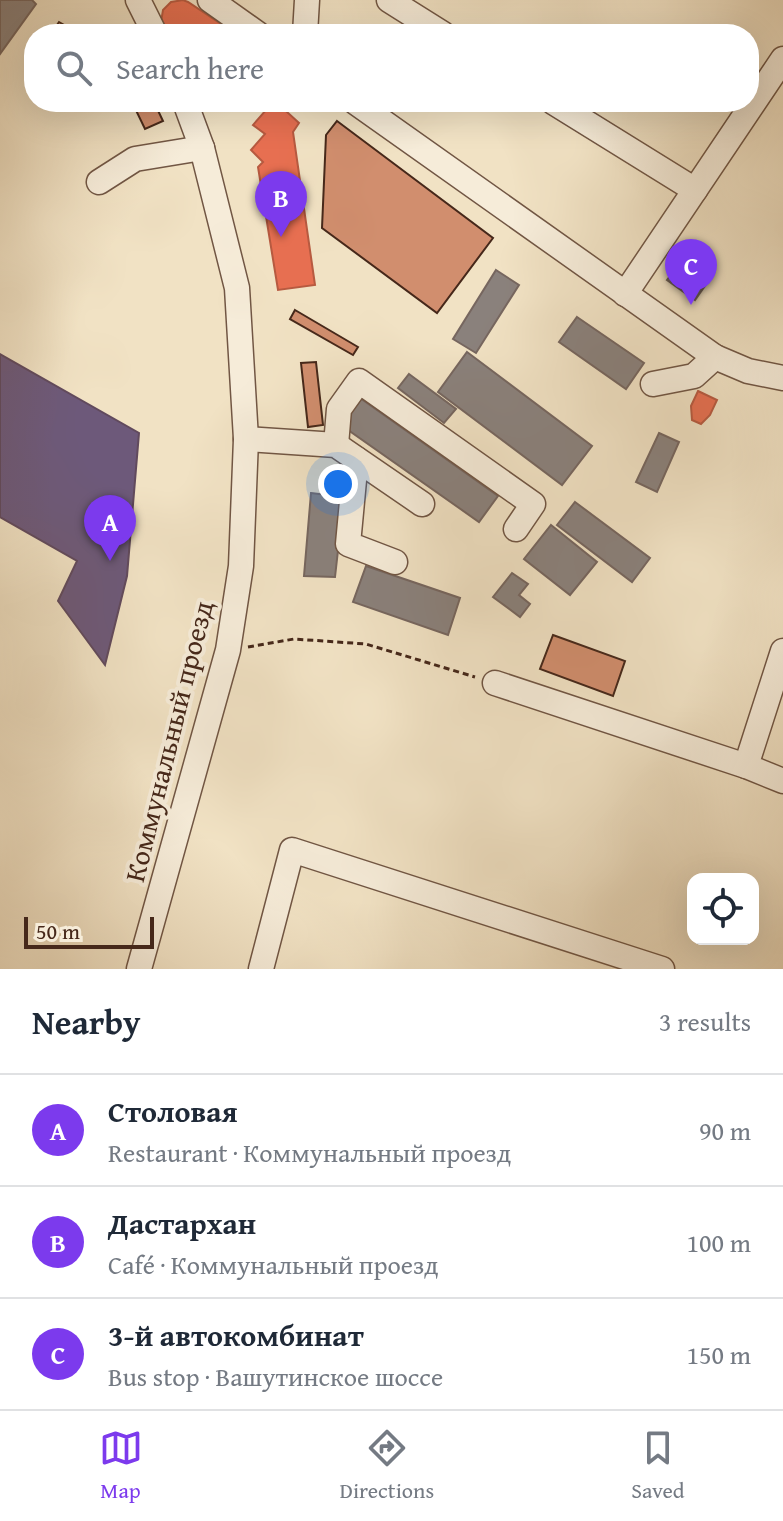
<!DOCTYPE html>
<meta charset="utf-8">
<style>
body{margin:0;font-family:"Gentium Book Plus",serif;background:#f6f6f7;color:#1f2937}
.controls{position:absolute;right:24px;bottom:24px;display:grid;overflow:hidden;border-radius:16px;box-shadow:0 8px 32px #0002}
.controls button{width:72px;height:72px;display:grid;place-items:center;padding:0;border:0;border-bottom:2px solid #e0e1e3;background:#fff;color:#1f2937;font:40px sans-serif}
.scale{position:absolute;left:24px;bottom:20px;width:130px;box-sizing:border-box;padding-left:8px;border:4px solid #46281a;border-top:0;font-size:22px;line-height:28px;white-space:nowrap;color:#46281a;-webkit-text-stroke:6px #f6ecd9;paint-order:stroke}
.you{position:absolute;left:338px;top:484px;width:28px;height:28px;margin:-20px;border:6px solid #fff;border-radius:50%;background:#1a73e8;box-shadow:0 0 0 12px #1a73e833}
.badge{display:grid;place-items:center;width:52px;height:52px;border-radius:50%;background:#7c3aed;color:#fff;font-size:26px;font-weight:700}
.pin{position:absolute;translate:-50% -66px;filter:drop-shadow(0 2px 4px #0008)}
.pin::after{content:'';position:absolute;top:42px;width:28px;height:24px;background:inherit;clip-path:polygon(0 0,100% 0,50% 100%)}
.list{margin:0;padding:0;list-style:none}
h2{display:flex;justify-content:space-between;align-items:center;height:104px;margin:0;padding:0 32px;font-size:34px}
h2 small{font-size:26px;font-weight:400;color:#747a83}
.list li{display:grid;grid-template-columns:52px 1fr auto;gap:24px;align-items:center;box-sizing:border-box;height:112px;padding:0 32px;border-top:2px solid #e0e1e3}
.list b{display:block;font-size:30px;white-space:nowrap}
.list p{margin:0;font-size:26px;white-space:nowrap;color:#747a83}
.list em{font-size:26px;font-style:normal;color:#747a83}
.icon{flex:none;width:44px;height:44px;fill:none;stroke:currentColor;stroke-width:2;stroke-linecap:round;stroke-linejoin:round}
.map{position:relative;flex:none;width:783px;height:969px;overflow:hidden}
.search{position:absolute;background:#fff;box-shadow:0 8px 32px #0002;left:24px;right:24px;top:24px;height:88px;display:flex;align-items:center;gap:20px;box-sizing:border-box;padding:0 28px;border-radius:32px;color:#747a83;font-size:30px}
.sheet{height:440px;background:#fff}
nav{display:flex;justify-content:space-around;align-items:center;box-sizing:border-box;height:112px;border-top:2px solid #e0e1e3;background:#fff;font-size:22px;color:#747a83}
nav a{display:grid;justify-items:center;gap:4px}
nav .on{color:#7c3aed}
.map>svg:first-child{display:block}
.shops{fill:#e76f51;stroke:#b75a40;stroke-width:2}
.offices{fill:#6d597a;stroke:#614a5d;stroke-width:2}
.industry{fill:#8a817c;stroke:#76665f;stroke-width:2}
.building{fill:#d18e6e;stroke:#46281a;stroke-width:2}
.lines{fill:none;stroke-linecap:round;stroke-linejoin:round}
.minor-casing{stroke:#715644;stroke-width:27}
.path{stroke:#46281a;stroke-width:3;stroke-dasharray:6 4;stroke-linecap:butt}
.minor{stroke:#f6ecd9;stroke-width:24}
.labels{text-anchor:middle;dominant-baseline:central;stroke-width:8;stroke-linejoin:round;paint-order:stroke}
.street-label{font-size:28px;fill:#46281a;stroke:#f6ecd9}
</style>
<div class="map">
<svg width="783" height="969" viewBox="0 0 783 969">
<rect width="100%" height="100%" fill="#f1e2c4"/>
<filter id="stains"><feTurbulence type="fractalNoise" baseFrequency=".0025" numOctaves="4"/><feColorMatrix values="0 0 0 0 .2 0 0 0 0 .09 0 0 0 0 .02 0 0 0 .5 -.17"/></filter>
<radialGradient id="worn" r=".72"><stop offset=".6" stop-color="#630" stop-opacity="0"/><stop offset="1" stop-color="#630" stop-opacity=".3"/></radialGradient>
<g class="shops">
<polygon points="183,0 188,2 236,34 168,34 161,22 163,10 171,2"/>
<polygon points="273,102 296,102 287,112 299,123 293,132 315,285 278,290 258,167 263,162 251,150 265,134 253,125"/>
<polygon points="698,391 717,400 710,415 701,424 692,420 691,406"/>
</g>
<polygon class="offices" points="0,354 139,433 127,576 105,665 58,601 77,561 0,517"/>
<g class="industry">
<polygon points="0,0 32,0 36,4 0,54"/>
<polygon points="687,254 714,273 695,300 667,280"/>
<polygon points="496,270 519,285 476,353 453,339"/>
<polygon points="577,317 644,363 626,389 559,342"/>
<polygon points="467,352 592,446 562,485 438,392"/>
<polygon points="409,374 456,409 444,423 398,388"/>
<polygon points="360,398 498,496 479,522 341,425"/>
<polygon points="659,433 679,442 657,492 636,482"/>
<polygon points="311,493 344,497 335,577 304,576"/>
<polygon points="575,502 650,558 632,582 557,525"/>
<polygon points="551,525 597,562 570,595 524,559"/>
<polygon points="366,566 460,598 448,635 353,602"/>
<polygon points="512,573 528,584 519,595 530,604 520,617 493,597"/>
</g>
<g class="building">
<polygon points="59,22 80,34 51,34"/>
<polygon points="132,102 154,102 163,121 145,129"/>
<polygon points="337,121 493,238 437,313 322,228 326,135"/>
<polygon points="295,310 358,347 353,355 290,319"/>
<polygon points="316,362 323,425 308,427 301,363"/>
<polygon points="553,635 625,661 613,696 540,669"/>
</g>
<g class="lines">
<defs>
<g id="minor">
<polyline points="138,0 155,34"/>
<polyline points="210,0 258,34"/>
<polyline points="389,0 443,34"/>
<polyline points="305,34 307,0"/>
<polyline points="355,102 715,357 748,371 783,378"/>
<polyline points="553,102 695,190"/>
<polyline points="99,182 135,159 202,148"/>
<polyline points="625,294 783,59"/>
<polyline points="653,384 694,376 715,357"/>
<polyline points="246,439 336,445 422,504"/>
<polyline points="336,445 339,409 359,381 533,504 516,529"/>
<polyline points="356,459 348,544 395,562"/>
<polyline points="783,651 746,766 783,781"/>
<polyline points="495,683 746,766"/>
<polyline points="139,969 228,650 241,566 246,439 237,288 202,148 185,102"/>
<polyline points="261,969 292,850 662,969"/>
</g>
</defs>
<use href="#minor" class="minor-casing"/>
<polyline class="path" points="248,647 294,639 366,644 475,677"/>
<use href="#minor" class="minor"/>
</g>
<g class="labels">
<g class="street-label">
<text transform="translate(168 741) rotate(-76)">Коммунальный проезд</text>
</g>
</g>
<rect width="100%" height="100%" filter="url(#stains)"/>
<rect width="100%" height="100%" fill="url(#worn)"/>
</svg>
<div class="controls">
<button><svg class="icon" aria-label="locate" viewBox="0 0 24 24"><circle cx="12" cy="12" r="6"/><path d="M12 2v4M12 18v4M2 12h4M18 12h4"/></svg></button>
</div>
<div class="scale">50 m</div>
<div class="you"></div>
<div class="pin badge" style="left:110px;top:561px">A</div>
<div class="pin badge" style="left:281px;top:237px">B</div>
<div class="pin badge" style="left:691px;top:305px">C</div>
<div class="search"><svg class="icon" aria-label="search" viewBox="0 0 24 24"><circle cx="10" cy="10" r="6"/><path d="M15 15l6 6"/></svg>Search here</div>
</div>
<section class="sheet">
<h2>Nearby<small>3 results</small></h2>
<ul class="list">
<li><span class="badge">A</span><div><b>Столовая</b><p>Restaurant · Коммунальный проезд</p></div><em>90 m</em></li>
<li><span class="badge">B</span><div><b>Дастархан</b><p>Café · Коммунальный проезд</p></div><em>100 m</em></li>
<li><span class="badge">C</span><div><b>3-й автокомбинат</b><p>Bus stop · Вашутинское шоссе</p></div><em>150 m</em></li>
</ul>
</section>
<nav>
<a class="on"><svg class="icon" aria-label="map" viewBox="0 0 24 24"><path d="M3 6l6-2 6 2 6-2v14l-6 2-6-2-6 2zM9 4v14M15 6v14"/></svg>Map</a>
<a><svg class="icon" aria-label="directions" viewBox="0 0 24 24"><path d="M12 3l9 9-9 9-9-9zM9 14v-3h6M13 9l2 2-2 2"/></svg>Directions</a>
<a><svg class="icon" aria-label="saved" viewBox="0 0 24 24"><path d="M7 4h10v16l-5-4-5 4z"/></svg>Saved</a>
</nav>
